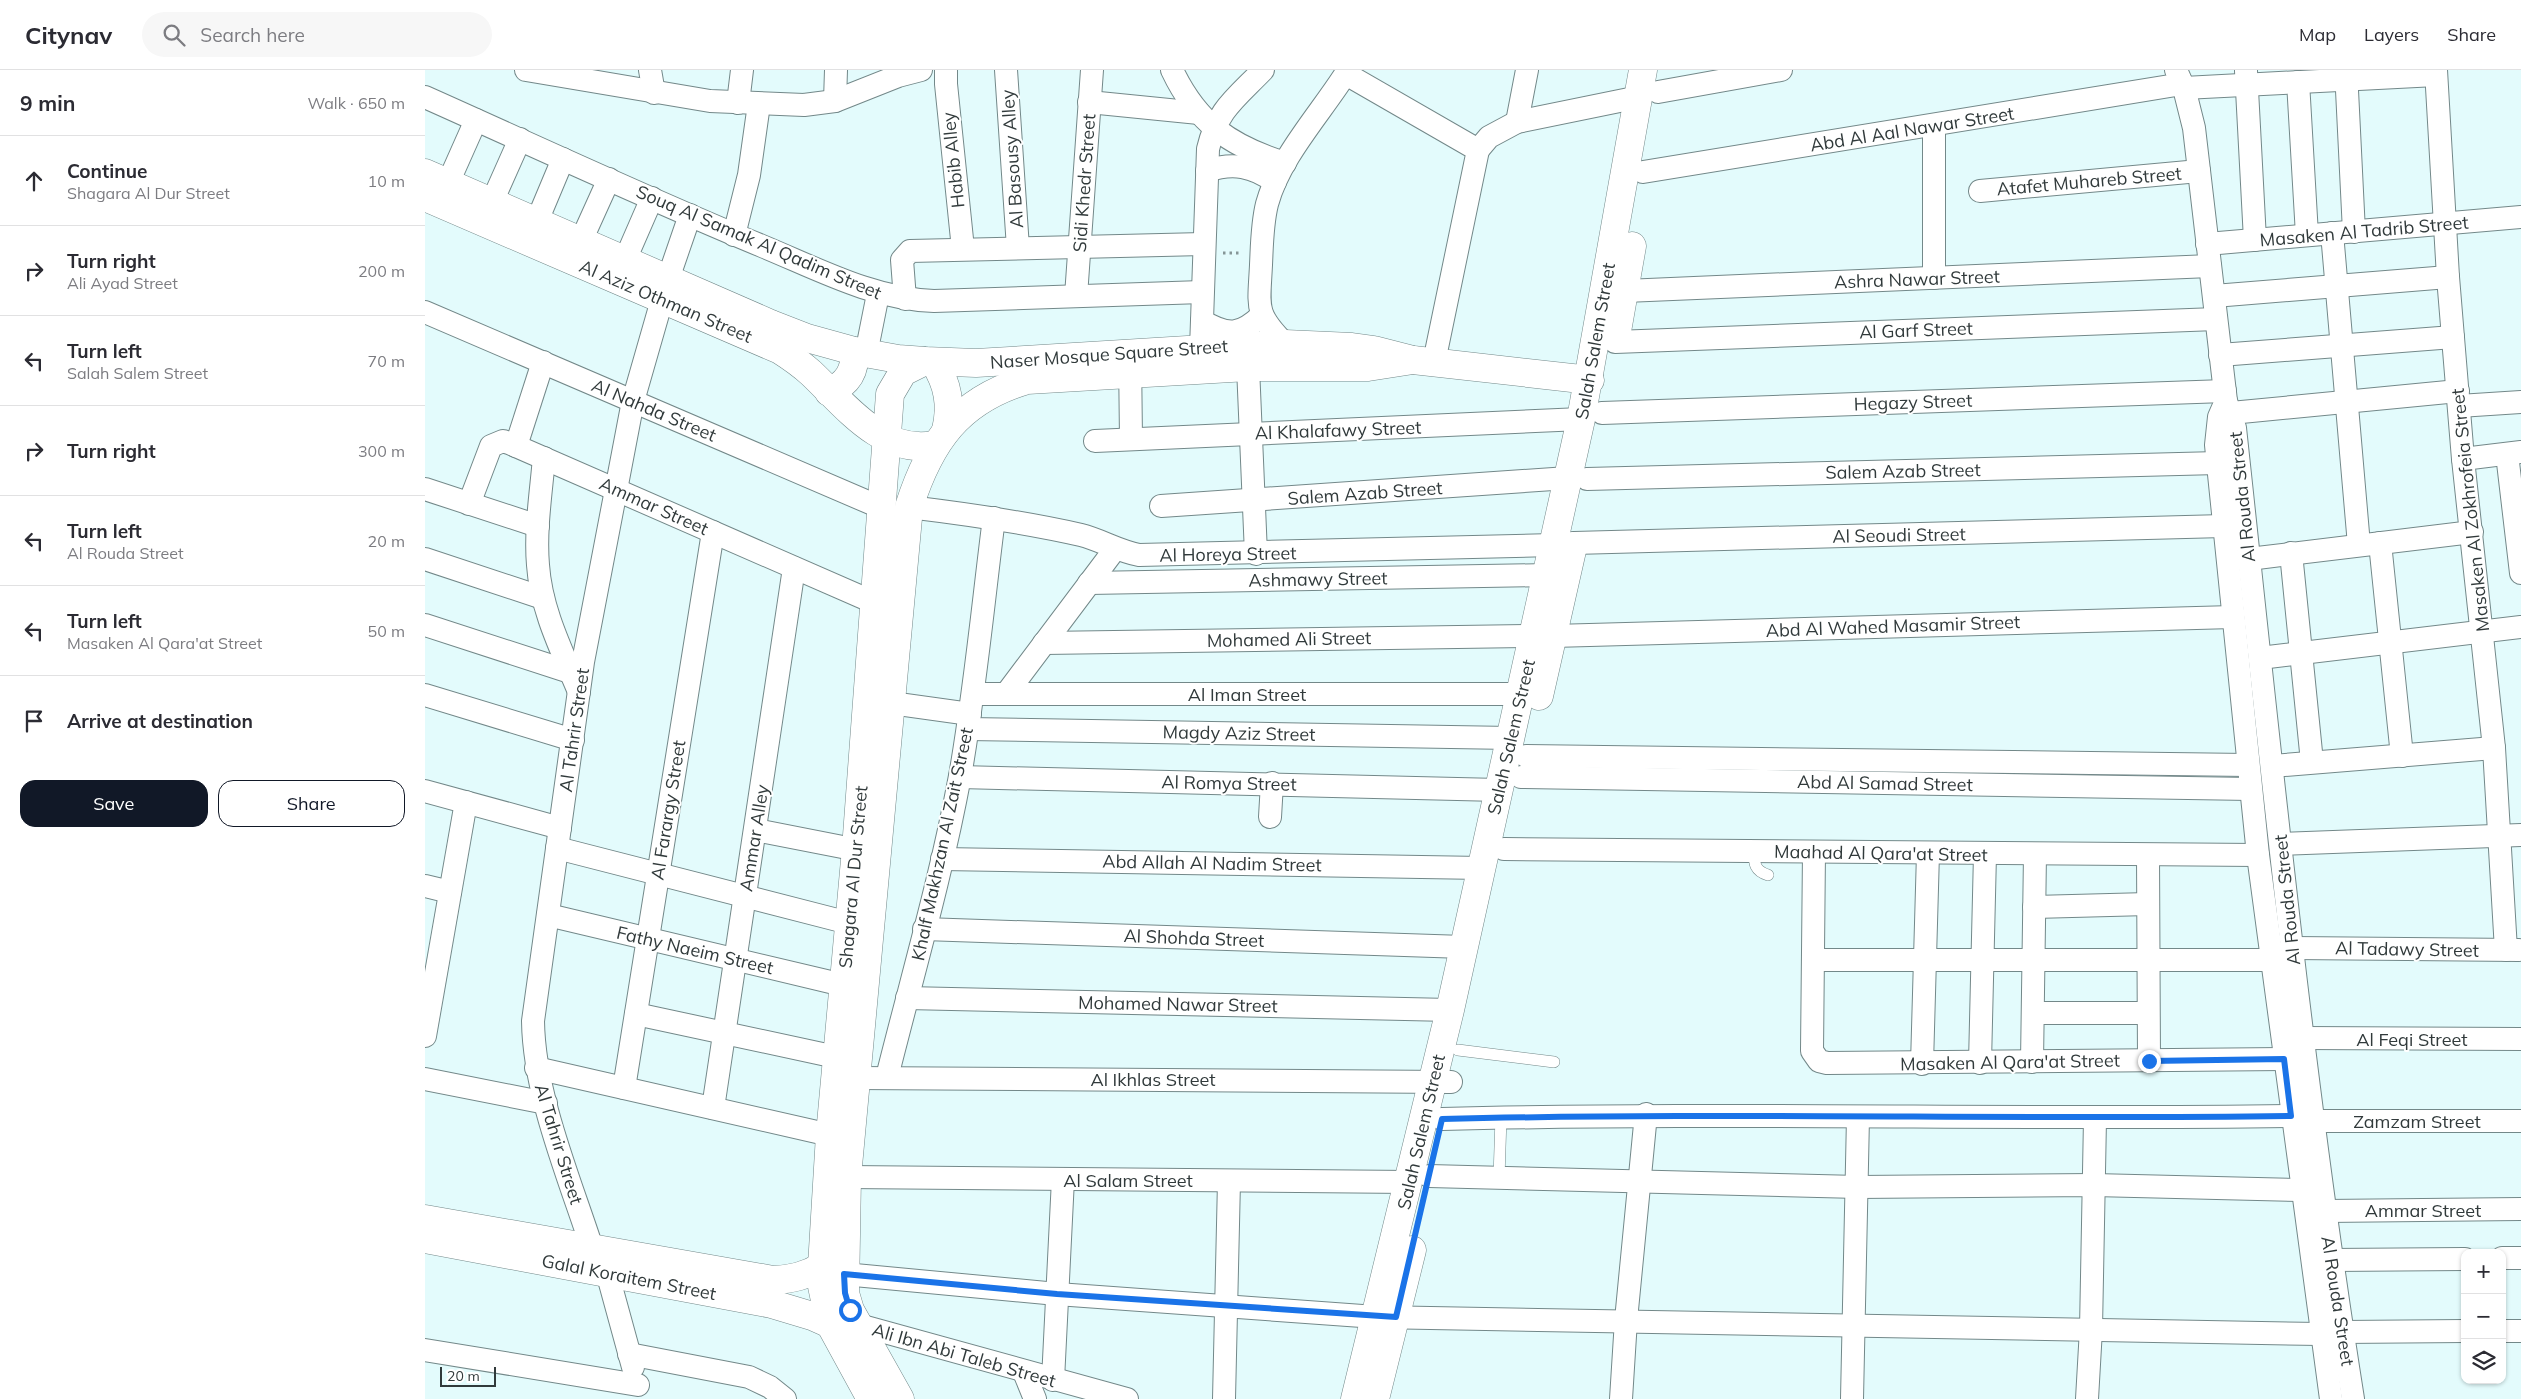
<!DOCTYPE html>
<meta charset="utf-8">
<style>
body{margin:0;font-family:Mulish,sans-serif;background:#f7f7f7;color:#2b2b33}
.controls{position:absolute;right:15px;bottom:15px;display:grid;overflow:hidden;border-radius:10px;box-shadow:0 1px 4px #0004}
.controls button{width:45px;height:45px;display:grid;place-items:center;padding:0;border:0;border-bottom:1px solid #e1e1e2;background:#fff;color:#2b2b33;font:25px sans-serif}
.scale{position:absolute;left:15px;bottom:12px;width:56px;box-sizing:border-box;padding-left:5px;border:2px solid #313a3b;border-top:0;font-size:14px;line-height:18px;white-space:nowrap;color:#313a3b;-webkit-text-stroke:4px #fff;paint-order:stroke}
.stop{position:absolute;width:15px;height:15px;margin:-11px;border:4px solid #1a73e8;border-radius:50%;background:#fff}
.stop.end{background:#1a73e8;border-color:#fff;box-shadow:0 1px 5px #0008}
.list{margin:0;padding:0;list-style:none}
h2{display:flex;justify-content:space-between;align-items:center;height:65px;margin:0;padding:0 20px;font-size:21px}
h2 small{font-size:16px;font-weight:400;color:#7c7c81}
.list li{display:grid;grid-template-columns:32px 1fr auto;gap:15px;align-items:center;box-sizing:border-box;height:90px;padding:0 20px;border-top:1px solid #e1e1e2}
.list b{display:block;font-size:19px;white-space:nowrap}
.list p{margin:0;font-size:16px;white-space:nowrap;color:#7c7c81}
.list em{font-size:16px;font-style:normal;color:#7c7c81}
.actions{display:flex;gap:10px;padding:15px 20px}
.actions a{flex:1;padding:11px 0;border:1px solid #111827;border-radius:15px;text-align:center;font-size:18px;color:#111827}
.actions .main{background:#111827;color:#fff}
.icon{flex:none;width:28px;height:28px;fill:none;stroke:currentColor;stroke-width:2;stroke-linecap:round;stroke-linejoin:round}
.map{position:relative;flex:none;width:2096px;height:1329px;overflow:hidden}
header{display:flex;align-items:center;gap:30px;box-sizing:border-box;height:70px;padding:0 25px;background:#fff;border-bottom:1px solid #e1e1e2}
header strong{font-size:24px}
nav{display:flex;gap:28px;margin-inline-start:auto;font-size:18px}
.search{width:350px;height:45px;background:#f7f7f7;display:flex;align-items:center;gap:12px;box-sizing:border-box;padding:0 18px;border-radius:28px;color:#7c7c81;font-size:19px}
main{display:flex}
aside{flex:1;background:#fff}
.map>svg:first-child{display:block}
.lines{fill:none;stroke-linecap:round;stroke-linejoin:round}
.service-casing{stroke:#738889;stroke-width:12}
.minor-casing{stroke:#738889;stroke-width:24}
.tertiary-casing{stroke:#738889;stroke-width:29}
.secondary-casing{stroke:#738889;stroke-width:29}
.path{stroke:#859596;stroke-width:3;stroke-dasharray:2.5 4;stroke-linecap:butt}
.service{stroke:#fff;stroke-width:11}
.minor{stroke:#fff;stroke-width:22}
.tertiary{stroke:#fff;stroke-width:28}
.secondary{stroke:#fff;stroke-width:28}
.route{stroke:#1a73e8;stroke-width:6}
.labels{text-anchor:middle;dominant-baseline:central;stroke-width:4;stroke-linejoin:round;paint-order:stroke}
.street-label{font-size:18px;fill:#313a3b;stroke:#fff}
</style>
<header>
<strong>Citynav</strong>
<div class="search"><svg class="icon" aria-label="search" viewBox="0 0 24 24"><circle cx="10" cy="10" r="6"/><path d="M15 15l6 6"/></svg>Search here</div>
<nav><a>Map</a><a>Layers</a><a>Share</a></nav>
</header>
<main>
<aside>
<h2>9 min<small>Walk · 650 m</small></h2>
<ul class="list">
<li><svg class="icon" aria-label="ahead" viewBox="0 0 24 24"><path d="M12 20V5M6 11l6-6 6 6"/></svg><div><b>Continue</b><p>Shagara Al Dur Street</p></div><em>10 m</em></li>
<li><svg class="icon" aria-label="right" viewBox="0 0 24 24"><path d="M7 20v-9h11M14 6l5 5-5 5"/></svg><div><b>Turn right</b><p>Ali Ayad Street</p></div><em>200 m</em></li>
<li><svg class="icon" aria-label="left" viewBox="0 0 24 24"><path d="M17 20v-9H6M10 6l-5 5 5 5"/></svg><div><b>Turn left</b><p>Salah Salem Street</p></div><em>70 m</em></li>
<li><svg class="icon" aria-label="right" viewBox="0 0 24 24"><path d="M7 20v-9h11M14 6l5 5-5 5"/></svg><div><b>Turn right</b></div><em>300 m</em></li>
<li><svg class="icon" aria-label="left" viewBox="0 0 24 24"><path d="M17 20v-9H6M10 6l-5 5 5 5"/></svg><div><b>Turn left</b><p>Al Rouda Street</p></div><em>20 m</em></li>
<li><svg class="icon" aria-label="left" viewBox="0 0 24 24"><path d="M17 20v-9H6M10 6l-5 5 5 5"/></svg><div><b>Turn left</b><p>Masaken Al Qara'at Street</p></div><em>50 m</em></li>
<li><svg class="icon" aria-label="arrive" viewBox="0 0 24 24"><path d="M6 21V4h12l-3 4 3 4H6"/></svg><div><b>Arrive at destination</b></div></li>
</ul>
<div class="actions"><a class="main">Save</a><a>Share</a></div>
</aside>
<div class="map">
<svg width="2096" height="1329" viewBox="0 0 2096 1329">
<rect width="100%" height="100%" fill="#e3fbfc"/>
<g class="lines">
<defs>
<g id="service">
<path d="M 1329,781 C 1329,794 1330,801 1343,805"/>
<polyline points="1033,980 1129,992"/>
<polyline points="1074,1108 1076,1047"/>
</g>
<g id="minor">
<polyline points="101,0 285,31 379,35 410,31 473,6 496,0"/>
<polyline points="225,0 229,23"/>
<polyline points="521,0 521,14 538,179"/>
<polyline points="581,0 593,178"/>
<path d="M 747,0 C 772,53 805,76 860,93"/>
<path d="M 1751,0 L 1759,18 L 1769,58 L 1801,331 L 1810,358 C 1845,682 1877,1007 1928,1329"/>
<polyline points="1921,0 1929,162"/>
<polyline points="2011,0 2023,207 2038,389 2069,678 2081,880"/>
<polyline points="1821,1 1830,170"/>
<polyline points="921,4 1053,80 1009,292"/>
<polyline points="1873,12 1882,165"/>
<polyline points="1759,18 2011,5"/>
<polyline points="1233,22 1356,0"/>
<path d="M 0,27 C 112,77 223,129 337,176 C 393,199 448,229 509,231 L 777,222"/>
<polyline points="410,31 411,0"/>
<polyline points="664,32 774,43"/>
<polyline points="313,33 317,0"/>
<polyline points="1092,52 1102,0"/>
<polyline points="1509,56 1509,208"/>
<polyline points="1053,80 1064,67 1092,52 1214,27"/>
<path d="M 782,101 C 808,92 828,96 850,112"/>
<polyline points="1218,102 1757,14"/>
<polyline points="23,113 51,50"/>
<polyline points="1555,121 1774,101"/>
<polyline points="67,132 95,69"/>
<polyline points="112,151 138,89"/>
<polyline points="1907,163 1934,475"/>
<polyline points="309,165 324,105 334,34"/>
<polyline points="156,171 184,109"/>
<polyline points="1782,174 2096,147"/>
<polyline points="200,190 227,128"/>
<polyline points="1200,221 1785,196"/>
<polyline points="651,226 667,0"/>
<polyline points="1789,226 2023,207"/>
<polyline points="480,229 477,190 485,181 778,174"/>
<polyline points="0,242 457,438"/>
<path d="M 777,251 C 803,266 815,266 837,245"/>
<polyline points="1190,272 1791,249"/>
<path d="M 860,274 C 829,243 834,237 836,195 C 837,174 837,154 842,134 C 855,86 897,42 923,0"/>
<path d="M 776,279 L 783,79 C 792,40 811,28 838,0"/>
<polyline points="441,284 453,224"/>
<polyline points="1795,285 2028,267"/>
<polyline points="705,287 706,369"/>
<polyline points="823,297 831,484"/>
<polyline points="1801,331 1794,347 1791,375 1833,785 1906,1329"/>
<polyline points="2034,336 2096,332"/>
<polyline points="1177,343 1800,321"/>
<polyline points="1806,343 2033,321"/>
<polyline points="670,371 1156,349"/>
<polyline points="91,376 118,292"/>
<polyline points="2082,384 2096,503"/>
<path d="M 119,388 C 116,423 110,460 113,495 C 116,540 137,581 154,622"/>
<polyline points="2038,389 2096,382"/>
<polyline points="1162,409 1793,393"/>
<polyline points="0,419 113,456"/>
<polyline points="44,434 66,376 78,371 84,373 448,532"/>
<polyline points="736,436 1143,408"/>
<path d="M 484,437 C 542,444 599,452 656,465 C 676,470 693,481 714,485 L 1128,475"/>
<polyline points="1149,473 1799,456"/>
<polyline points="1955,473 1977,686"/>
<polyline points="1866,483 1887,692"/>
<polyline points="0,489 118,528"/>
<polyline points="1824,489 2047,462"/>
<polyline points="664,513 1122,505"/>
<polyline points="0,555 145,602"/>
<polyline points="1128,566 1808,547"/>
<polyline points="619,573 1108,566"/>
<polyline points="1835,588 2096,557"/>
<polyline points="548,624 1095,624"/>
<polyline points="581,624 690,479"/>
<polyline points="0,625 148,670"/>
<polyline points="466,633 545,644"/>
<polyline points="543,659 1086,668"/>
<polyline points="1101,686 1823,695"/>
<polyline points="1847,696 2069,678"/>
<polyline points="535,707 1074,720"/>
<polyline points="1096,707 1825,719"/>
<polyline points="0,721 135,758"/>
<polyline points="845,747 847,713"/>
<polyline points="331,760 448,783"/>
<polyline points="1856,774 2096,765"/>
<polyline points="132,778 424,853"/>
<polyline points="1079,779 1833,785"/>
<polyline points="1389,782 1387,981 1394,991 1402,993 1859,989"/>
<polyline points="1723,785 1724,991"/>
<polyline points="517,789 1057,798"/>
<polyline points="0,816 25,822"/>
<polyline points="1609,837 1723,834"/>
<polyline points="123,845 418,915"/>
<polyline points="499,859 1039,877"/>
<polyline points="1868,878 2094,880"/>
<polyline points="1388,890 1845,890"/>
<polyline points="482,928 1025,940"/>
<polyline points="1608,943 1723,943"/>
<polyline points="211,944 411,987"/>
<polyline points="0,966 41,732"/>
<polyline points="1878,968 2096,969"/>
<polyline points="1607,992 1610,784"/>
<polyline points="1555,993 1560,784"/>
<polyline points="1497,994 1503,783"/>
<polyline points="111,998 405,1065"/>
<path d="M 462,1007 C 487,907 516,808 535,706 C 550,621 558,534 569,448"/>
<polyline points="431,1008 1026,1012"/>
<polyline points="0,1009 121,1033"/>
<polyline points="199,1018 288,462"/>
<polyline points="288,1038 369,498"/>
<path d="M 1017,1049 C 1300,1042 1583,1050 1866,1046"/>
<polyline points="1889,1051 2096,1051"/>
<polyline points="1004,1106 1433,1117 1669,1115 1876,1120"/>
<polyline points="422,1107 985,1112"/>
<polyline points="1900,1141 2096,1139"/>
<path d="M 167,1178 C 144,1107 109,1025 108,951 L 158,592 L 191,420 L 208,331 L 243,209 L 265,145"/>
<polyline points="2077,1188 2096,1188"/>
<polyline points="1906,1190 2040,1189"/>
<polyline points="182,1202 208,1297"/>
<polyline points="419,1204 632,1224 951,1247 1895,1264"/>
<polyline points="434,1255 702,1329"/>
<polyline points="2077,1261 2096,1261"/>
<polyline points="1917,1262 2040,1261"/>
<polyline points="0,1280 213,1315"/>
<polyline points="204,1284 324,1307 345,1317 360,1329"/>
<polyline points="599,1302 610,1329"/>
<polyline points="628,1310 638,1109"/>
<polyline points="799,1329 804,1111"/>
<polyline points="1196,1329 1201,1250 1221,1044"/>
<polyline points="1427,1329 1433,1047"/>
<polyline points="1662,1329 1666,1259 1670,1049"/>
</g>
<g id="tertiary">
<polyline points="0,103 346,254 382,268 429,281 473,289 500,291 551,293 860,274 927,277 949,280 988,290 1165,310"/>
<path d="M 0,127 L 355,280 C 366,287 376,294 386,303 C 420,335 457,385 509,375"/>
<path d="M 509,292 C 523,314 527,335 521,360"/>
<path d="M 404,322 C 422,314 431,301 429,281"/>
<polyline points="446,1329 405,1254 397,1216 397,1196 405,1065 431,779 465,324 478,302 500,291"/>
<path d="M 475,1329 L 425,1240 L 420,1223 L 422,1107 L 484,437 C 505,371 534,330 602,310 L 823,297 L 943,297 L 988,290"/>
</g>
<g id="secondary">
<polyline points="1191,267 1207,176"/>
<polyline points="1114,626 1148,476"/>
<path d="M 0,1149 L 348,1210 C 367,1209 381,1206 397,1196"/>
<polyline points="0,1169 347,1234 387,1246 405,1254"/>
<polyline points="930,1329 1025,940 1156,349 1218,0"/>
<polyline points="950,1329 987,1180"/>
</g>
</defs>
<use href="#service" class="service-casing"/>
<use href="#minor" class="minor-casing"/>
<use href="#tertiary" class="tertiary-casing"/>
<use href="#secondary" class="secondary-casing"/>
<polyline class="path" points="798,183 817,183"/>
<use href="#service" class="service"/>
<use href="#minor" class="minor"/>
<use href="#tertiary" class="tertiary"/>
<use href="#secondary" class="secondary"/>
</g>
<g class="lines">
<path class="route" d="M 425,1240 L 420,1223 L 419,1204 L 632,1224 L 971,1247 L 1017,1049 C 1300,1042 1583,1050 1866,1046 L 1859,989 L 1724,991"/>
</g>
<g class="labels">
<g class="street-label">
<text transform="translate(1487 59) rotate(-9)">Abd Al Aal Nawar Street</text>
<text transform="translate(587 89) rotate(-94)">Al Basousy Alley</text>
<text transform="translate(528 90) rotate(-96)">Habib Alley</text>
<text transform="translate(1664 111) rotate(-5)">Atafet Muhareb Street</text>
<text transform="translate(659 113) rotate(-86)">Sidi Khedr Street</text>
<text transform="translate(1939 161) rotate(-5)">Masaken Al Tadrib Street</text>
<text transform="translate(334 172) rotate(23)">Souq Al Samak Al Qadim Street</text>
<text transform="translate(1492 209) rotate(-2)">Ashra Nawar Street</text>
<text transform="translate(241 231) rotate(23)">Al Aziz Othman Street</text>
<text transform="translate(1491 260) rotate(-2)">Al Garf Street</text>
<text transform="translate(1170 271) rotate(-80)">Salah Salem Street</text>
<text transform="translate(684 284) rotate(-4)">Naser Mosque Square Street</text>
<text transform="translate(1488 332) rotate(-2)">Hegazy Street</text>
<text transform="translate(229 340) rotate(23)">Al Nahda Street</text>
<text transform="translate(913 360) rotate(-2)">Al Khalafawy Street</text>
<text transform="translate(1478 401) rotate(-1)">Salem Azab Street</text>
<text transform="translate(940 423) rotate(-4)">Salem Azab Street</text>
<text transform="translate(1817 427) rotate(-96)">Al Rouda Street</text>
<text transform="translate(229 436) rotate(24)">Ammar Street</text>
<text transform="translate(2045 440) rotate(-96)">Masaken Al Zokhrofeia Street</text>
<text transform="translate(1474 465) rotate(-1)">Al Seoudi Street</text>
<text transform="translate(803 484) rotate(-1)">Al Horeya Street</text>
<text transform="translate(893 509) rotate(-1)">Ashmawy Street</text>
<text transform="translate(1468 556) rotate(-2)">Abd Al Wahed Masamir Street</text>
<text transform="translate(864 569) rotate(-1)">Mohamed Ali Street</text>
<text x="822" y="624">Al Iman Street</text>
<text transform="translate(149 660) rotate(-82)">Al Tahrir Street</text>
<text transform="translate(814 663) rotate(1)">Magdy Aziz Street</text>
<text transform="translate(1086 667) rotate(-77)">Salah Salem Street</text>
<text transform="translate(804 713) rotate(1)">Al Romya Street</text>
<text transform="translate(1460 713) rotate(1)">Abd Al Samad Street</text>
<text transform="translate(243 740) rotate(-81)">Al Farargy Street</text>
<text transform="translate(329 768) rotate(-81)">Ammar Alley</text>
<text transform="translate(517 774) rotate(-78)">Khalf Makhzan Al Zait Street</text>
<text transform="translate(1456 783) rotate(1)">Maahad Al Qara'at Street</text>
<text transform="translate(787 793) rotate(1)">Abd Allah Al Nadim Street</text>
<text transform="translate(428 807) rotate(-85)">Shagara Al Dur Street</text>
<text transform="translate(1862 830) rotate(-96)">Al Rouda Street</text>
<text transform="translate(769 868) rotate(2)">Al Shohda Street</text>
<text transform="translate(1982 879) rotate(1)">Al Tadawy Street</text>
<text transform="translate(270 880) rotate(13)">Fathy Naeim Street</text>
<text transform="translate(753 934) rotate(1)">Mohamed Nawar Street</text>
<text x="1987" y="969">Al Feqi Street</text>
<text transform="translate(1585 992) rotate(-1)">Masaken Al Qara'at Street</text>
<text x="728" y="1009">Al Ikhlas Street</text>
<text x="1992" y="1051">Zamzam Street</text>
<text transform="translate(996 1062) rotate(-77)">Salah Salem Street</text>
<text transform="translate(134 1074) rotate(73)">Al Tahrir Street</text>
<text x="703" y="1110">Al Salam Street</text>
<text x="1998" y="1140">Ammar Street</text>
<text transform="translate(204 1207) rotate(11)">Galal Koraitem Street</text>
<text transform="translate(1913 1231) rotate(81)">Al Rouda Street</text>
<text transform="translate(539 1285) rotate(16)">Ali Ibn Abi Taleb Street</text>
</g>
</g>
</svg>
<div class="controls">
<button>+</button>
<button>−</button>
<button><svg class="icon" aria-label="layers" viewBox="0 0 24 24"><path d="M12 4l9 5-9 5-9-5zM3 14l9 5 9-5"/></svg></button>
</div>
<div class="scale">20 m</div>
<div class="stop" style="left:425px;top:1240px"></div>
<div class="stop end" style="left:1724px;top:991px"></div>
</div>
</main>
